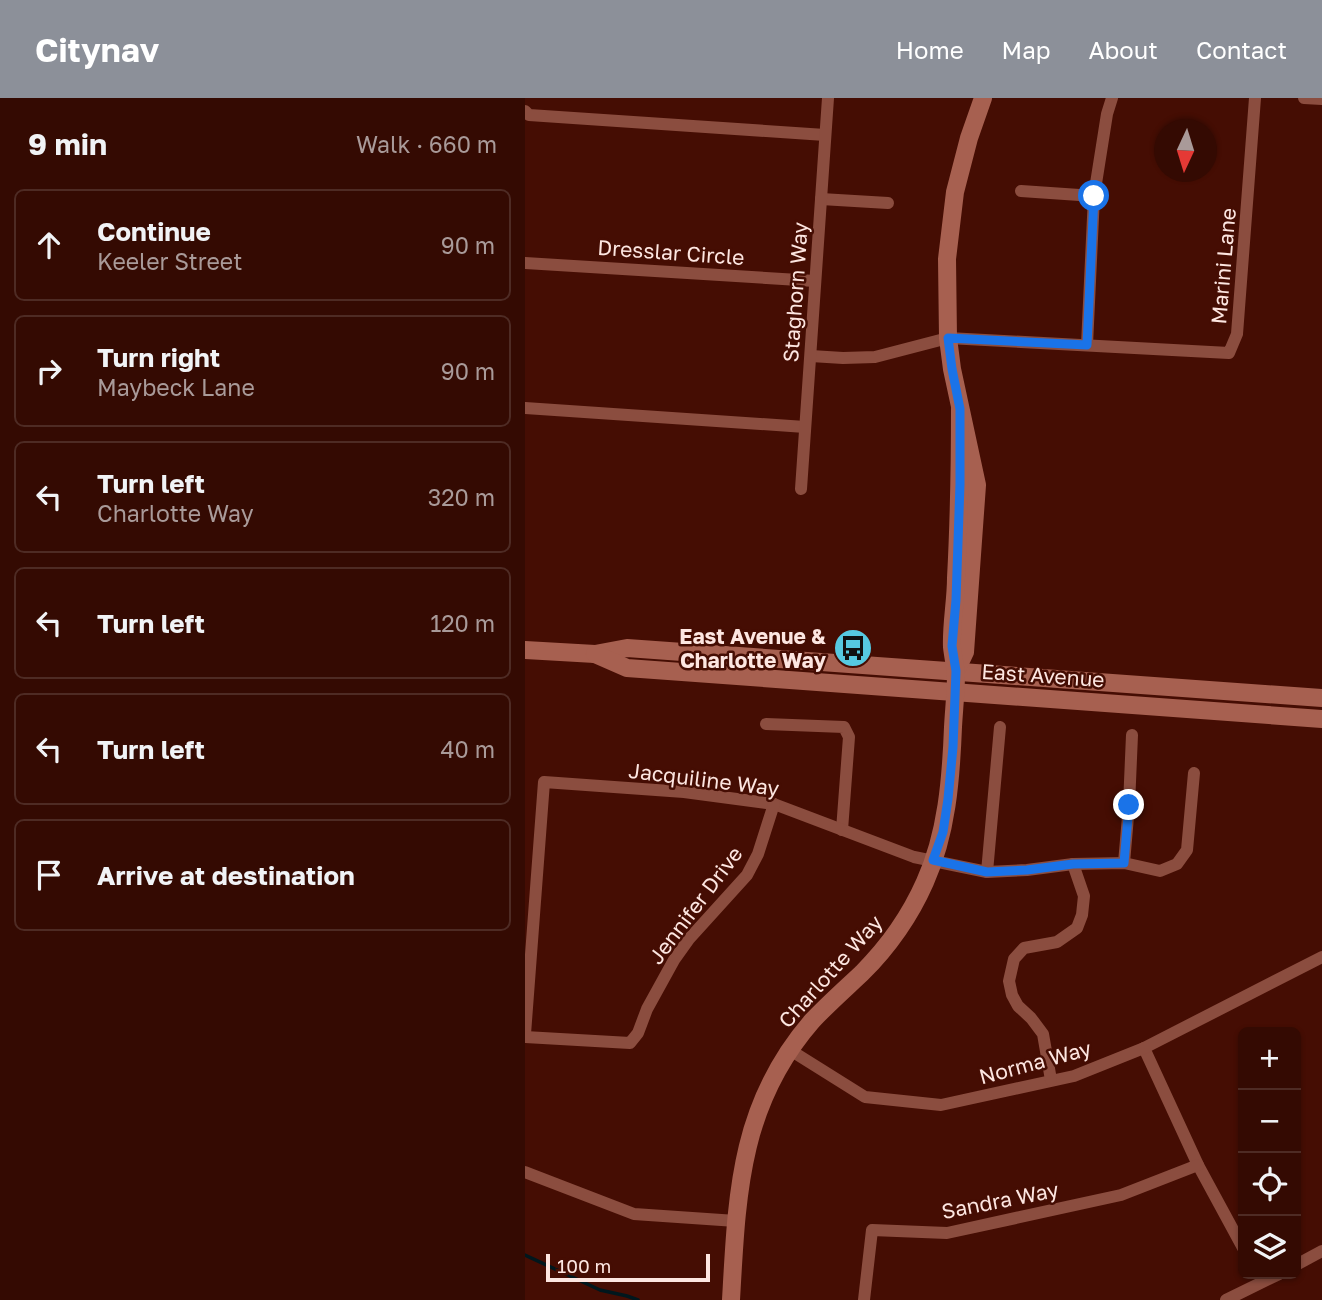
<!DOCTYPE html>
<meta charset="utf-8">
<style>
body{margin:0;font-family:"Golos Text",sans-serif;background:#3f1811;color:#f1f3f6}
.controls{position:absolute;right:21px;bottom:21px;display:grid;overflow:hidden;border-radius:10px;box-shadow:0 2px 5px #0004}
.controls button{width:63px;height:63px;display:grid;place-items:center;padding:0;border:0;border-bottom:2px solid #4e2b24;background:#340a02;color:#f1f3f6;font:35px sans-serif}
.compass{position:absolute;left:629px;top:21px;width:63px;height:63px;border-radius:50%;background:#340a02;box-shadow:0 2px 5px #0004;rotate:184deg}
.scale{position:absolute;left:21px;bottom:18px;width:164px;box-sizing:border-box;padding-left:7px;border:4px solid #fde6e1;border-top:0;font-size:19px;line-height:24px;white-space:nowrap;color:#fde6e1;-webkit-text-stroke:5px #450d03;paint-order:stroke}
.stop{position:absolute;width:21px;height:21px;margin:-16px;border:5px solid #1a73e8;border-radius:50%;background:#fff}
.stop.end{background:#1a73e8;border-color:#fff;box-shadow:0 2px 7px #0008}
.list{margin:0;padding:0;list-style:none}
h2{display:flex;justify-content:space-between;align-items:center;height:91px;margin:0;padding:0 28px;font-size:30px}
h2 small{font-size:23px;font-weight:400;color:#a99a99}
.list li{display:grid;grid-template-columns:46px 1fr auto;gap:21px;align-items:center;box-sizing:border-box;height:112px;margin:0 14px 14px;padding:0 14px;border:2px solid #4e2b24;border-radius:10px}
.list b{display:block;font-size:26px;white-space:nowrap}
.list p{margin:0;font-size:23px;white-space:nowrap;color:#a99a99}
.list em{font-size:23px;font-style:normal;color:#a99a99}
.icon{flex:none;width:38px;height:38px;fill:none;stroke:currentColor;stroke-width:2;stroke-linecap:round;stroke-linejoin:round}
.map{position:relative;flex:none;width:797px;height:1202px;overflow:hidden}
header{display:flex;align-items:center;gap:42px;box-sizing:border-box;height:98px;padding:0 35px;background:#8c9099;color:#fff}
header strong{font-size:33px}
nav{display:flex;gap:38px;margin-inline-start:auto;font-size:24px}
main{display:flex}
aside{flex:1;background:#340a02}
.map>svg:first-child{display:block}
.lines{fill:none;stroke-linecap:round;stroke-linejoin:round}
.stream{stroke:#00171d;stroke-width:3.5}
.street{stroke:#8b4d3f;stroke-width:12}
.secondary{stroke:#a76050;stroke-width:18}
.route{stroke:#1a73e8;stroke-width:9}
.labels{text-anchor:middle;dominant-baseline:central;stroke-width:5;stroke-linejoin:round;paint-order:stroke}
.street-label{font-size:21px;fill:#fde6e1;stroke:#450d03}
.poi-label{font-size:21px;font-weight:bold;fill:#fde6e1;stroke:#450d03;text-anchor:end}
</style>
<header>
<strong>Citynav</strong>
<nav><a>Home</a><a>Map</a><a>About</a><a>Contact</a></nav>
</header>
<main>
<aside>
<h2>9 min<small>Walk · 660 m</small></h2>
<ul class="list">
<li><svg class="icon" aria-label="ahead" viewBox="0 0 24 24"><path d="M12 20V5M6 11l6-6 6 6"/></svg><div><b>Continue</b><p>Keeler Street</p></div><em>90 m</em></li>
<li><svg class="icon" aria-label="right" viewBox="0 0 24 24"><path d="M7 20v-9h11M14 6l5 5-5 5"/></svg><div><b>Turn right</b><p>Maybeck Lane</p></div><em>90 m</em></li>
<li><svg class="icon" aria-label="left" viewBox="0 0 24 24"><path d="M17 20v-9H6M10 6l-5 5 5 5"/></svg><div><b>Turn left</b><p>Charlotte Way</p></div><em>320 m</em></li>
<li><svg class="icon" aria-label="left" viewBox="0 0 24 24"><path d="M17 20v-9H6M10 6l-5 5 5 5"/></svg><div><b>Turn left</b></div><em>120 m</em></li>
<li><svg class="icon" aria-label="left" viewBox="0 0 24 24"><path d="M17 20v-9H6M10 6l-5 5 5 5"/></svg><div><b>Turn left</b></div><em>40 m</em></li>
<li><svg class="icon" aria-label="arrive" viewBox="0 0 24 24"><path d="M6 21V4h12l-3 4 3 4H6"/></svg><div><b>Arrive at destination</b></div></li>
</ul>
</aside>
<div class="map">
<svg width="797" height="1202" viewBox="0 0 797 1202">
<rect width="100%" height="100%" fill="#450d03"/>
<g class="lines">
<polyline class="stream" points="0,1157 75,1192 102,1198 113,1202"/>
<g class="street">
<polyline points="779,0 797,1"/>
<polyline points="0,13 4,17 300,37"/>
<polyline points="496,93 569,98"/>
<polyline points="296,101 363,105"/>
<polyline points="0,165 290,183"/>
<polyline points="562,247 569,98 582,16 587,0"/>
<polyline points="286,258 318,260 350,259 423,240 704,255 712,236 730,0"/>
<polyline points="0,310 280,329"/>
<polyline points="276,391 303,0"/>
<polyline points="241,626 319,629 324,639 317,732"/>
<polyline points="599,765 604,707 607,637"/>
<polyline points="462,774 475,629"/>
<polyline points="0,936 19,684 159,694 249,706 389,759 462,774 502,772 548,766 599,765 635,773 652,766 662,752 669,675"/>
<polyline points="0,939 105,945 113,935 122,911 149,862 164,841 222,777 233,756 249,706"/>
<polyline points="619,950 673,1067 718,1150"/>
<polyline points="265,952 340,999 416,1007 549,978 619,950 797,859"/>
<polyline points="526,982 518,936 506,920 493,908 487,897 484,883 489,861 499,850 532,844 552,830 557,817 559,798 548,766"/>
<polyline points="0,1074 109,1116 211,1123"/>
<polyline points="771,1167 797,1153"/>
<polyline points="339,1202 347,1132 422,1135 596,1097 673,1067"/>
<polyline points="701,1202 754,1176"/>
</g>
<g class="secondary">
<polyline points="0,552 70,556 102,550 797,600"/>
<polyline points="70,556 102,570 797,621"/>
<polyline points="432,571 440,554 452,387 427,271 423,240 422,161 430,94 444,40 458,0"/>
<path d="M 206,1202 C 212,1097 214,1007 287,923 C 303,906 320,891 337,875 C 363,849 385,818 400,784 C 422,735 426,681 428,629 C 429,611 431,593 431,576 C 430,567 428,558 427,549 C 426,527 431,503 431,480 C 434,424 435,367 435,311"/>
</g>
</g>
<g class="lines">
<polyline class="route" points="569,98 562,247 423,240 427,271 435,311 435,386 431,502 427,548 431,573 428,649 423,701 418,734 408,762 462,774 502,772 548,766 599,765 604,707"/>
</g>
<defs>
<symbol id="bus-disc" viewBox="-11 -11 22 22"><circle r="9.5" fill="#56c9e1" stroke="#450d03"/><path d="M-5-6H5V4H4V6H2V4H-2V6H-4V4H-5ZM-3.5-4V0h7V-4ZM-3.5 1.2v1.5H-2V1.2ZM2 1.2v1.5H3.5V1.2Z" fill="#111"/></symbol>
</defs>
<g fill-rule="evenodd">
<use href="#bus-disc" x="306" y="528" width="44" height="44"/>
</g>
<g class="labels">
<g class="street-label">
<text transform="translate(146 154) rotate(4)">Dresslar Circle</text>
<text transform="translate(698 168) rotate(-85)">Marini Lane</text>
<text transform="translate(270 194) rotate(-86)">Staghorn Way</text>
<text transform="translate(518 577) rotate(4)">East Avenue</text>
<text transform="translate(179 681) rotate(7)">Jacquiline Way</text>
<text transform="translate(170 807) rotate(-53)">Jennifer Drive</text>
<text transform="translate(305 873) rotate(-48)">Charlotte Way</text>
<text transform="translate(510 964) rotate(-15)">Norma Way</text>
<text transform="translate(475 1102) rotate(-11)">Sandra Way</text>
</g>
<g class="poi-label">
<text x="301" y="538">East Avenue &amp;<tspan x="301" dy="24">Charlotte Way</tspan></text>
</g>
</g>
</svg>
<div class="controls">
<button>+</button>
<button>−</button>
<button><svg class="icon" aria-label="locate" viewBox="0 0 24 24"><circle cx="12" cy="12" r="6"/><path d="M12 2v4M12 18v4M2 12h4M18 12h4"/></svg></button>
<button><svg class="icon" aria-label="layers" viewBox="0 0 24 24"><path d="M12 4l9 5-9 5-9-5zM3 14l9 5 9-5"/></svg></button>
</div>
<svg class="compass" viewBox="-18 -18 36 36"><path d="M0-13l5 13h-10z" fill="#e53935"/><path d="M0 13l5-13h-10z" fill="#a99a99"/></svg>
<div class="scale">100 m</div>
<div class="stop" style="left:569px;top:98px"></div>
<div class="stop end" style="left:604px;top:707px"></div>
</div>
</main>
